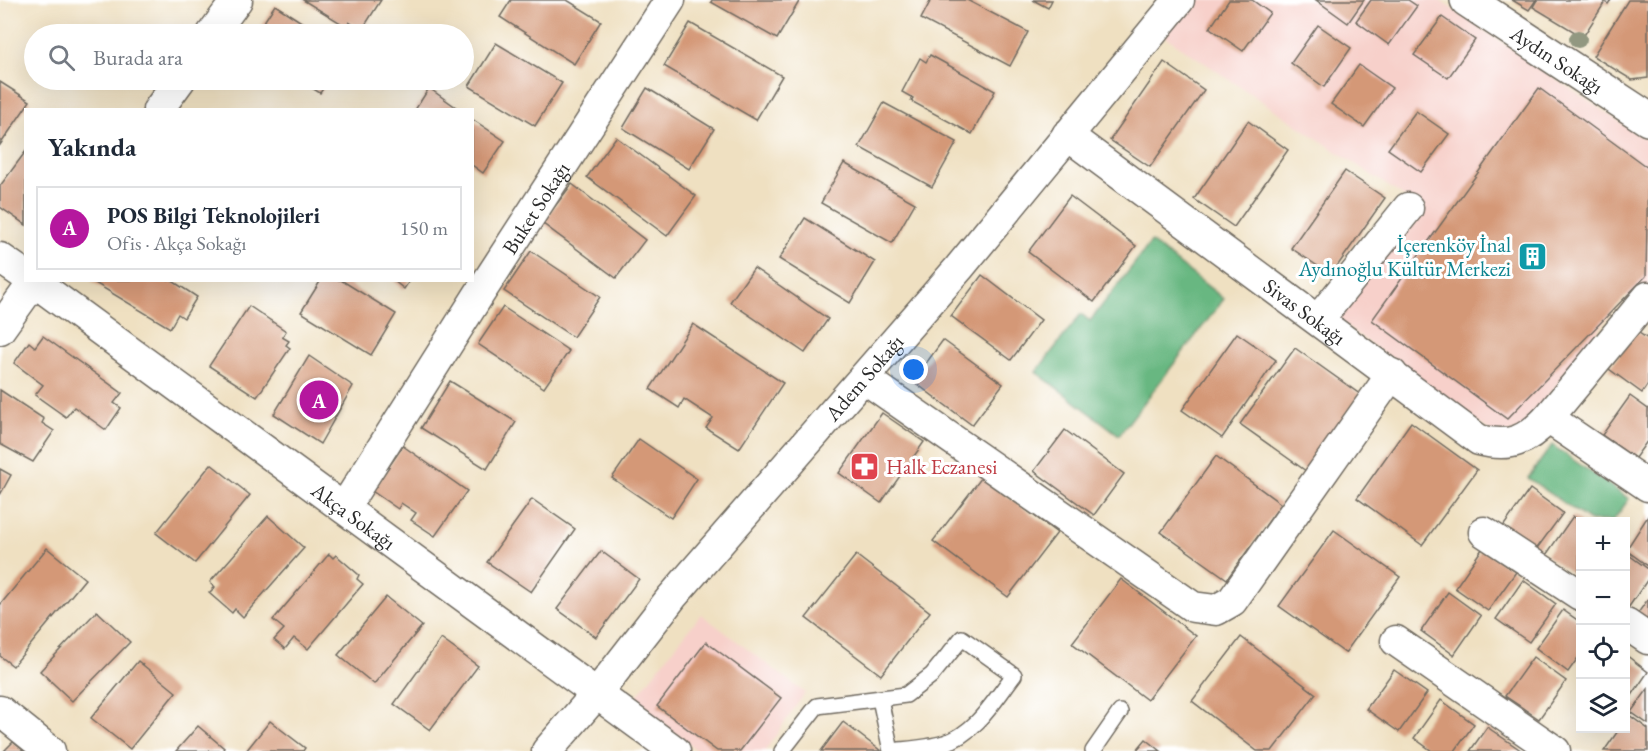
<!DOCTYPE html>
<html lang="tr">
<meta charset="utf-8">
<style>
body{margin:0;font-family:"EB Garamond",serif;background:#f2f2f3;color:#1f2937}
.controls{position:absolute;right:18px;bottom:18px;display:grid;overflow:hidden;border-radius:0px;box-shadow:0 6px 24px #0002}
.controls button{width:54px;height:54px;display:grid;place-items:center;padding:0;border:0;border-bottom:2px solid #e0e1e3;background:#fff;color:#1f2937;font:30px sans-serif}
.you{position:absolute;left:914px;top:370px;width:21px;height:21px;margin:-15px;border:4px solid #fff;border-radius:50%;background:#1a73e8;box-shadow:0 0 0 9px #1a73e833}
.badge{display:grid;place-items:center;width:39px;height:39px;border-radius:50%;background:#b5179e;color:#fff;font-size:20px;font-weight:700}
.pin{position:absolute;translate:-50% -50%;border:3px solid #fff;box-shadow:0 2px 6px #0006}
.list{margin:0;padding:0;list-style:none}
h2{display:flex;justify-content:space-between;align-items:center;height:78px;margin:0;padding:0 24px;font-size:26px}
h2 small{font-size:20px;font-weight:400;color:#747a83}
.list li{display:grid;grid-template-columns:39px 1fr auto;gap:18px;align-items:center;box-sizing:border-box;height:84px;margin:0 12px 12px;padding:0 12px;border:2px solid #e0e1e3;border-radius:0px}
.list b{display:block;font-size:22px;white-space:nowrap}
.list p{margin:0;font-size:20px;white-space:nowrap;color:#747a83}
.list em{font-size:20px;font-style:normal;color:#747a83}
.icon{flex:none;width:33px;height:33px;fill:none;stroke:currentColor;stroke-width:2;stroke-linecap:round;stroke-linejoin:round}
.map{position:relative;flex:none;width:1648px;height:751px;overflow:hidden}
.search{position:absolute;background:#fff;box-shadow:0 6px 24px #0002;left:24px;top:24px;width:450px;height:66px;display:flex;align-items:center;gap:15px;box-sizing:border-box;padding:0 21px;border-radius:33px;color:#747a83;font-size:22px}
.panel{position:absolute;background:#fff;box-shadow:0 6px 24px #0002;left:24px;top:108px;width:450px;height:174px;border-radius:0px}
.map>svg:first-child{display:block}
.built{fill:#f7d0ca}
.forest{fill:#68b781;stroke:#4a7156;stroke-width:1.5}
.building{fill:#d49877}
.lines{fill:none;stroke-linecap:round;stroke-linejoin:round}
.service-casing{stroke:#706a60;stroke-width:18}
.minor-casing{stroke:#706a60;stroke-width:33}
.tertiary-casing{stroke:#706a60;stroke-width:36}
.service{stroke:#fff;stroke-width:15}
.minor{stroke:#fff;stroke-width:30}
.tertiary{stroke:#fff;stroke-width:33}
.tree{fill:#929881}
.labels{text-anchor:middle;dominant-baseline:central;stroke-width:6;stroke-linejoin:round;paint-order:stroke}
.street-label{font-size:21px;fill:#2b2b2b;stroke:#fff}
.culture-label{font-size:21px;fill:#0d838f;stroke:#fff;text-anchor:end}
.health-label{font-size:21px;fill:#be3a42;stroke:#fff;text-anchor:start}
</style>
<div class="map">
<svg width="1648" height="751" viewBox="0 0 1648 751">
<rect width="100%" height="100%" fill="#fff"/>
<filter id="ink" filterUnits="userSpaceOnUse"><feTurbulence type="fractalNoise" baseFrequency=".0167" numOctaves="2"/><feDisplacementMap in="SourceGraphic" scale="12" xChannelSelector="R" yChannelSelector="G"/><feConvolveMatrix kernelMatrix="1 2 1 2 8 2 1 2 1" color-interpolation-filters="sRGB"/></filter>
<filter id="wash" filterUnits="userSpaceOnUse"><feTurbulence type="fractalNoise" baseFrequency=".008" numOctaves="4" result="noise"/><feDisplacementMap in="SourceGraphic" scale="24" xChannelSelector="R" yChannelSelector="G"/><feGaussianBlur stdDeviation="1.35" result="paint"/><feColorMatrix in="noise" values="0 0 0 0 0 0 0 0 0 0 0 0 0 0 0 0 0 1.4 0 .05"/><feComposite in="paint" operator="in"/></filter>
<g filter="url(#wash)">
<rect width="100%" height="100%" fill="#efe0c1"/>
<g class="built">
<polygon points="1165,0 1439,0 1648,141 1648,310 1625,295 1524,428 1498,437 1335,318 1421,208 1145,23"/>
<polygon points="701,614 805,693 765,751 698,751 632,702"/>
</g>
<g class="forest">
<polygon points="1151,242 1224,299 1119,435 1036,372 1081,314 1090,321"/>
<polygon points="1552,445 1629,499 1613,521 1590,521 1528,478"/>
</g>
<g id="blocks">
<g class="building">
<polygon points="303,0 381,0 362,30 349,22 347,27"/>
<polygon points="511,0 567,0 601,21 574,64 500,17"/>
<polygon points="712,0 800,0 777,39 711,2"/>
<polygon points="931,0 967,0 1028,32 1010,66 921,19"/>
<polygon points="1033,0 1052,0 1048,8"/>
<polygon points="1229,0 1252,0 1270,13 1243,51 1210,28"/>
<polygon points="1316,0 1364,0 1348,23"/>
<polygon points="1371,0 1408,0 1417,6 1389,45 1356,21"/>
<polygon points="1512,0 1536,0 1529,10"/>
<polygon points="1537,0 1611,0 1608,4 1605,2 1583,37 1533,7"/>
<polygon points="1628,0 1648,0 1648,78 1632,80 1593,56"/>
<polygon points="275,5 320,34 256,34"/>
<polygon points="1442,17 1475,40 1448,78 1414,55"/>
<polygon points="690,23 782,76 756,120 664,66"/>
<polygon points="1318,25 1351,48 1324,87 1291,63"/>
<polygon points="496,43 562,83 535,126 469,86"/>
<polygon points="930,55 995,91 972,134 911,101 913,98 902,92 920,58 926,62"/>
<polygon points="1164,62 1204,90 1150,167 1110,140"/>
<polygon points="1359,65 1392,88 1364,127 1331,104"/>
<polygon points="299,80 329,80 320,93"/>
<polygon points="0,82 30,101 0,145"/>
<polygon points="429,88 460,110 415,110"/>
<polygon points="647,88 714,129 689,169 623,128"/>
<polygon points="1539,88 1648,168 1646,276 1507,419 1372,320"/>
<polygon points="884,103 957,142 932,187 859,147"/>
<polygon points="1416,111 1449,134 1421,172 1388,149"/>
<polygon points="472,119 505,141 483,173 472,165"/>
<polygon points="1248,121 1288,150 1234,227 1194,199"/>
<polygon points="616,137 696,196 667,236 587,177"/>
<polygon points="26,151 26,225 0,207 0,186"/>
<polygon points="844,163 915,203 892,243 821,203"/>
<polygon points="1345,171 1385,198 1331,275 1291,248"/>
<polygon points="572,184 645,240 616,278 542,223"/>
<polygon points="1070,196 1136,246 1094,302 1028,252"/>
<polygon points="805,218 875,262 850,303 779,259"/>
<polygon points="531,251 600,297 573,337 504,291"/>
<polygon points="754,268 828,319 805,353 730,302"/>
<polygon points="982,275 1041,320 1011,360 951,316"/>
<polygon points="90,280 171,280 197,297 184,318 178,314 170,328"/>
<polygon points="321,280 341,280 396,314 371,355 301,312"/>
<polygon points="393,280 410,280 404,289"/>
<polygon points="249,306 286,331 282,337 289,341 286,345 290,348 257,397 209,366"/>
<polygon points="503,307 569,351 544,388 478,344"/>
<polygon points="693,324 783,383 739,449 706,428 713,418 684,399 679,408 650,389"/>
<polygon points="1636,331 1648,339 1648,384 1642,393 1609,369"/>
<polygon points="1237,333 1276,360 1222,438 1182,410"/>
<polygon points="43,336 122,393 114,403 121,408 106,430 74,407 66,417 35,395 43,385 14,363 29,342 35,347"/>
<polygon points="943,340 1003,384 972,425 913,381"/>
<polygon points="1295,348 1361,395 1306,471 1240,424"/>
<polygon points="309,356 353,386 320,444 274,414"/>
<polygon points="450,381 516,422 487,469 421,428"/>
<polygon points="0,390 44,419 42,423 54,431 33,462 0,444"/>
<polygon points="1630,396 1648,409 1648,440 1635,458 1602,435"/>
<polygon points="882,413 924,442 881,503 839,473"/>
<polygon points="1411,422 1477,470 1422,545 1357,498"/>
<polygon points="1065,430 1124,474 1094,515 1034,471"/>
<polygon points="639,439 697,479 671,518 612,478"/>
<polygon points="403,446 467,491 435,536 411,520 416,513 401,503 398,509 372,491"/>
<polygon points="1216,456 1281,504 1227,579 1161,532"/>
<polygon points="211,464 250,495 195,563 156,533"/>
<polygon points="0,469 11,475 0,495"/>
<polygon points="982,477 1057,533 1008,597 933,541"/>
<polygon points="1530,489 1563,513 1535,551 1502,528"/>
<polygon points="532,499 575,529 531,592 487,562"/>
<polygon points="268,516 304,548 243,617 235,609 232,613 209,593 215,587 210,582"/>
<polygon points="1573,516 1580,522 1579,578 1546,555"/>
<polygon points="1648,516 1648,566 1626,550"/>
<polygon points="1334,530 1400,577 1345,653 1279,606"/>
<polygon points="47,548 85,579 13,666 0,656 0,605"/>
<polygon points="1482,549 1516,572 1488,611 1455,588"/>
<polygon points="601,551 639,579 596,637 557,609"/>
<polygon points="1626,553 1648,569 1648,579 1626,611"/>
<polygon points="329,554 333,558 336,555 359,575 357,579 363,584 308,649 294,638 285,649 274,640 284,629 273,620"/>
<polygon points="856,555 930,612 881,675 806,618"/>
<polygon points="1121,579 1196,636 1147,700 1072,643"/>
<polygon points="1523,580 1556,604 1529,642 1496,619"/>
<polygon points="1448,592 1481,616 1454,655 1421,631"/>
<polygon points="386,597 422,626 374,684 338,655"/>
<polygon points="1648,599 1648,631 1633,620"/>
<polygon points="1563,610 1580,622 1580,655 1568,672 1536,648"/>
<polygon points="97,611 130,642 72,701 40,671"/>
<polygon points="1241,637 1316,694 1272,751 1257,751 1192,701"/>
<polygon points="441,639 478,666 430,730 394,704"/>
<polygon points="706,642 781,698 740,751 717,751 657,706"/>
<polygon points="1626,655 1648,672 1626,704"/>
<polygon points="1533,657 1566,681 1539,719 1505,696"/>
<polygon points="138,661 176,692 130,749 91,718"/>
<polygon points="1394,670 1427,693 1399,732 1366,709"/>
<polygon points="1648,689 1648,724 1631,712"/>
<polygon points="1441,700 1474,724 1455,751 1432,751 1414,738"/>
<polygon points="1629,715 1648,729 1648,751 1604,751 1620,728 1626,728 1626,720"/>
<polygon points="270,721 305,748 303,751 246,751"/>
<polygon points="843,722 881,751 821,751"/>
<polygon points="198,726 224,748 222,751 176,751"/>
<polygon points="1487,727 1522,751 1470,751"/>
<polygon points="1146,739 1161,751 1136,751"/>
<polygon points="13,742 24,751 4,751"/>
</g>
</g>
</g>
<g filter="url(#ink)">
<use href="#blocks" fill-opacity="0" stroke="#706a60" stroke-width="1.5"/>
<g class="lines">
<defs>
<g id="service">
<polyline points="880,699 891,751"/>
<path d="M 782,751 L 817,706 L 906,695 L 932,675 L 962,638 L 1014,675 C 996,698 975,735 944,743 C 928,748 909,749 892,751"/>
<polyline points="1093,751 1120,712"/>
</g>
<g id="minor">
<polyline points="212,34 237,0"/>
<polyline points="158,110 180,80"/>
<path id="s1" d="M 1067,135 L 1479,440 C 1510,448 1526,441 1548,418"/>
<polyline points="0,258 26,276"/>
<path id="s2" d="M 32,280 L 675,751"/>
<polyline points="1648,297 1548,418 1648,486"/>
<polyline points="1318,320 1408,208"/>
<polyline points="0,329 35,280"/>
<polyline points="864,378 1193,607 1216,610 1232,601 1392,374"/>
<path id="s3" d="M 344,508 L 478,296 L 670,0"/>
<polyline points="1484,532 1580,595"/>
<polyline points="1626,624 1648,639"/>
<polyline points="1396,641 1555,751"/>
<polyline points="0,711 50,751"/>
<path id="s4" d="M 547,751 L 598,692 L 672,597 L 959,268 L 1179,0"/>
</g>
<g id="tertiary">
<path id="s5" d="M 1467,0 L 1648,119"/>
</g>
</defs>
<use href="#service" class="service-casing"/>
<use href="#minor" class="minor-casing"/>
<use href="#tertiary" class="tertiary-casing"/>
<use href="#service" class="service"/>
<use href="#minor" class="minor"/>
<use href="#tertiary" class="tertiary"/>
</g>
<circle class="tree" cx="1578" cy="39" r="9"/>
</g>
<defs>
<symbol id="building-square" viewBox="-11 -11 22 22"><rect x="-9" y="-9" width="18" height="18" rx="4" fill="#0f9aa8" stroke="#fff"/><path d="M-4-6H4V6H1V3H-1V6H-4ZM-2.5-4.3h1.7v1.8h-1.7ZM.8-4.3h1.7v1.8H.8ZM-2.5-1h1.7V.8h-1.7ZM.8-1h1.7V.8H.8Z" fill="#fff"/></symbol>
<symbol id="pharmacy-square" viewBox="-11 -11 22 22"><rect x="-9" y="-9" width="18" height="18" rx="4" fill="#e0444e" stroke="#fff"/><path d="M-2-6h4v4h4v4h-4v4h-4v-4h-4v-4h4Z" fill="#fff"/></symbol>
</defs>
<g fill-rule="evenodd">
<use href="#building-square" x="1516" y="240" width="33" height="33"/>
<use href="#pharmacy-square" x="848" y="450" width="33" height="33"/>
</g>
<g class="labels">
<g class="street-label">
<text stroke="none"><textPath href="#s5" startOffset="108">Aydın Sokağı</textPath></text>
<text stroke="none"><textPath href="#s3" startOffset="356">Buket Sokağı</textPath></text>
<text stroke="none"><textPath href="#s1" startOffset="296">Sivas Sokağı</textPath></text>
<text stroke="none"><textPath href="#s4" startOffset="490">Adem Sokağı</textPath></text>
<text stroke="none"><textPath href="#s2" startOffset="399">Akça Sokağı</textPath></text>
</g>
<g class="culture-label">
<text x="1511" y="244">İçerenköy İnal<tspan x="1511" dy="24">Aydınoğlu Kültür Merkezi</tspan></text>
</g>
<g class="health-label">
<text x="886" y="466">Halk Eczanesi</text>
</g>
</g>
</svg>
<div class="controls">
<button>+</button>
<button>−</button>
<button><svg class="icon" aria-label="locate" viewBox="0 0 24 24"><circle cx="12" cy="12" r="6"/><path d="M12 2v4M12 18v4M2 12h4M18 12h4"/></svg></button>
<button><svg class="icon" aria-label="layers" viewBox="0 0 24 24"><path d="M12 4l9 5-9 5-9-5zM3 14l9 5 9-5"/></svg></button>
</div>
<div class="you"></div>
<div class="pin badge" style="left:319px;top:400px">A</div>
<div class="search"><svg class="icon" aria-label="search" viewBox="0 0 24 24"><circle cx="10" cy="10" r="6"/><path d="M15 15l6 6"/></svg>Burada ara</div>
<section class="panel">
<h2>Yakında<small></small></h2>
<ul class="list">
<li><span class="badge">A</span><div><b>POS Bilgi Teknolojileri</b><p>Ofis · Akça Sokağı</p></div><em>150 m</em></li>
</ul>
</section>
</div>
